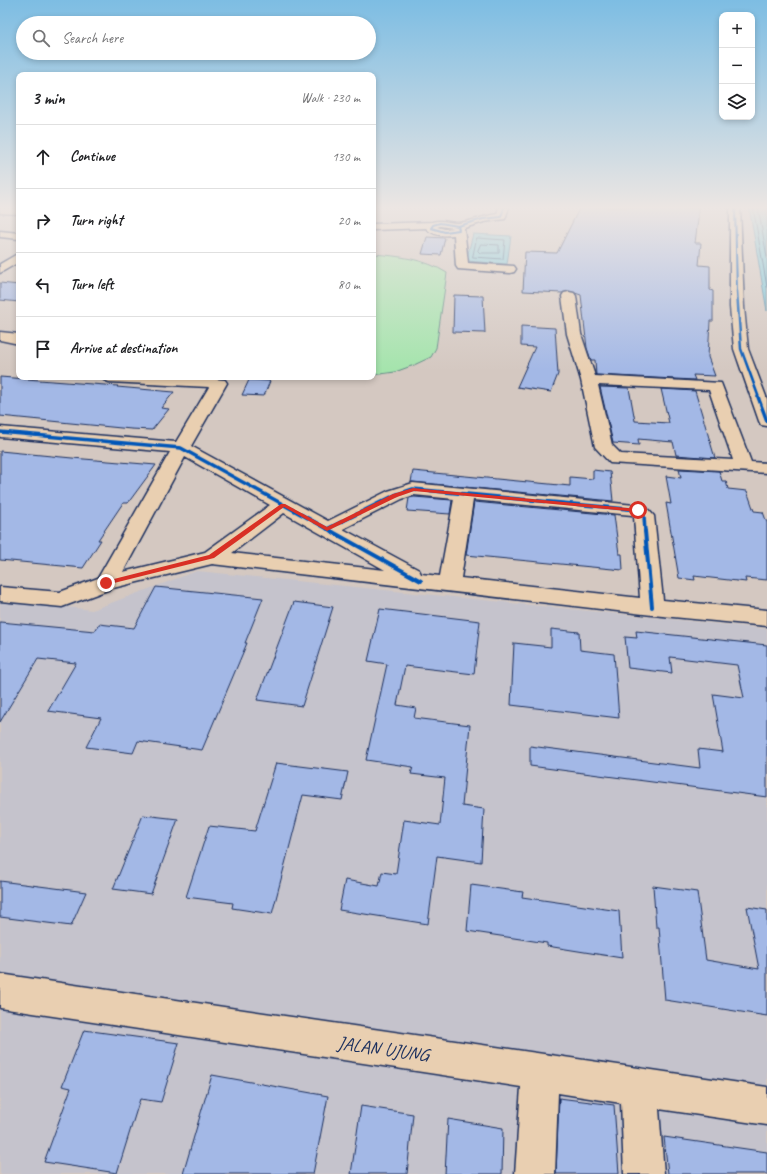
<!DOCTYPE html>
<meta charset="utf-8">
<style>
body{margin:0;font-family:Caveat,sans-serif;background:#f6f6f6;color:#202124}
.controls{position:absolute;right:12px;top:12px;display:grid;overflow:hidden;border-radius:8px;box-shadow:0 2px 6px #0003}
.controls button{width:36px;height:36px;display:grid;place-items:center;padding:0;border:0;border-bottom:1px solid #e0e0e0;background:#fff;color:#202124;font:20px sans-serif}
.stop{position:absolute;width:12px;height:12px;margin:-9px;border:3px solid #d93025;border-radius:50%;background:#fff}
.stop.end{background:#d93025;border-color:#fff;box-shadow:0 1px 4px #0008}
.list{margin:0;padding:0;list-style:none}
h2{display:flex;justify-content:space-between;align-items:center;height:52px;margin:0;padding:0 16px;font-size:17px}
h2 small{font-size:13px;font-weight:400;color:#757577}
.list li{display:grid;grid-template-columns:26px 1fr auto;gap:12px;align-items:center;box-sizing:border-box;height:64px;padding:0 16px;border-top:1px solid #e0e0e0}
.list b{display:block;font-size:15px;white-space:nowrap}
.list em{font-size:13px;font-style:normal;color:#757577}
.icon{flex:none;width:22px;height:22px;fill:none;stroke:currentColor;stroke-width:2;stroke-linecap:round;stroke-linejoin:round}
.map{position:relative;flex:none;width:767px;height:1174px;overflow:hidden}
.search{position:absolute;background:#fff;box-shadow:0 2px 6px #0003;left:16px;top:16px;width:360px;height:44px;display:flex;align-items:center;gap:10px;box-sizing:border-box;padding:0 14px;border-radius:22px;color:#757577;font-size:15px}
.panel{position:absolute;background:#fff;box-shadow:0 2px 6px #0003;left:16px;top:72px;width:360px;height:308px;border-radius:8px}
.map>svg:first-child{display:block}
.built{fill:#c5c3cc}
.green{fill:#a4e4ac;stroke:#608a85}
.water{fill:#7dcbdc;stroke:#568daa}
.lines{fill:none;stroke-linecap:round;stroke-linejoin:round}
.shore{stroke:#426d90;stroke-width:1}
.building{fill:#a3b8e6;stroke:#1b2f5e}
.minor-casing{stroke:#1b2f5e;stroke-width:3}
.minor{fill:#e9cfb1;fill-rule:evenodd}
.cycleway-far3-casing{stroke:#e9cfb1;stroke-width:3.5}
.cycleway-far2-casing{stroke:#e9cfb1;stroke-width:4}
.cycleway-far1-casing{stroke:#e9cfb1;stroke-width:5.5}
.cycleway-casing{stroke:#e9cfb1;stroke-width:6}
.cycleway-far3{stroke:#0057b8;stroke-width:2}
.cycleway-far2{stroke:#0057b8;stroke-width:2.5}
.cycleway-far1{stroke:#0057b8;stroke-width:3.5}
.cycleway{stroke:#0057b8;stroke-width:4}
.route{fill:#d93025}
.labels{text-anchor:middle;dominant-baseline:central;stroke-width:4;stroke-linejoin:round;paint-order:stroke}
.near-street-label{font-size:19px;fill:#1b2f5e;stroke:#e9cfb1}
</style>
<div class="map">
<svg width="767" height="1174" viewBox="0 0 767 1174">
<rect width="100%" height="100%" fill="#d4c8c1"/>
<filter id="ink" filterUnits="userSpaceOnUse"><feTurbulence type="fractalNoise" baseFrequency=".025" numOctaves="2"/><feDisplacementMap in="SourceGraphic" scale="8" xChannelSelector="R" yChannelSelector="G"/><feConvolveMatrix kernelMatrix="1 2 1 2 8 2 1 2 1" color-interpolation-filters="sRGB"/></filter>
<g filter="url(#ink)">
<polygon class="built" points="197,571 767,629 767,1174 0,1174 0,599 92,610"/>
<path class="green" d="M 373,254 C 399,256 425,259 447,273 L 436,348 L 431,357 L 414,365 L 395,372 L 373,375 Z"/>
<g class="water">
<polygon points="749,207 767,207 767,311"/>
<polygon points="473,234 511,236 507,264 466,261"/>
</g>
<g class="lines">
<g class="shore">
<polyline points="753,207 767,287"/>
<polyline points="758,207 767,257"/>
<polygon points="477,238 505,240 503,259 473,257"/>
<polygon points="481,244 499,245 499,253 480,253 478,251"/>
</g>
</g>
<g class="building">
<polygon points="580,207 698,207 698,219 695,243 701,243 699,265 710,266 710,290 713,291 713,321 710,321 708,357 715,376 693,375 695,380 596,375 595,360 591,360 587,348 581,295 569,291 562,293 523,291 525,252 557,253"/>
<polygon points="427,237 445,238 441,255 422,254"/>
<polygon points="0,283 19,285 19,302 0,300"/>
<polygon points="454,295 483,296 485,333 453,332"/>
<polygon points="521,326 555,328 558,374 551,392 517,387 535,347 521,346"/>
<polygon points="0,377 118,386 117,387 174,392 161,408 169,409 152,430 131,429 0,416"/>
<polygon points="249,380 270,381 264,396 242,395"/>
<polygon points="600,387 629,388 635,421 669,423 661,389 695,391 715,458 676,455 673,442 638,439 639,445 613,443"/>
<polygon points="0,451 72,458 156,465 128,503 123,503 98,540 101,540 83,568 0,560"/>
<polygon points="679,469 719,471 722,481 726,481 728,489 747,491 754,511 763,512 767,523 767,580 745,578 746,582 694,576 695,580 679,578 666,503 671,504 666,476 681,478"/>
<polygon points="593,470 610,472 613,501 411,482 413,471 570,486 570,477 593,479"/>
<polygon points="414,497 452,500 450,514 407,511 409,498"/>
<polygon points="474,502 614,515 619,554 622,554 623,570 466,555"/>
<polygon points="156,587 263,598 245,643 247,643 202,750 138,741 133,753 86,747 101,718 48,711 76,663 38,659 0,722 0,622 95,631 99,624 134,628"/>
<polygon points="294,602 333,607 302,706 257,700"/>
<polygon points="380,609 480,621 474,674 405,666 397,705 416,708 414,718 470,725 462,806 484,809 481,862 437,856 428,924 339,910 345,880 379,886 382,872 396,874 404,820 440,825 445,778 411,774 413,767 366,760 387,664 368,661"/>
<polygon points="551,629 579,632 580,650 614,654 619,718 511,705 514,643 551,647"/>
<polygon points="636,631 767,645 767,797 530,766 530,746 700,768 698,749 723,752 713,694 744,698 737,665 670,657 672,673 628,668 625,637 637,638"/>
<polygon points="276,763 348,772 342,800 303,795 272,914 232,908 233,903 186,897 209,826 255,831"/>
<polygon points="143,815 178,819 151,894 113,889"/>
<polygon points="0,881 86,892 71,926 0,917"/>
<polygon points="471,885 523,892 522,897 619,911 622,958 547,946 547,943 467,931"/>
<polygon points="653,886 697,892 706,960 759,969 747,907 767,910 767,1016 665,1000 659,927 656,927"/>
<polygon points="84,1030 179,1043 161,1102 140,1099 117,1173 44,1162 71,1088 62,1086"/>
<polygon points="212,1075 328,1096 313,1174 183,1174"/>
<polygon points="559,1098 614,1105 619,1174 556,1174"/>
<polygon points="361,1106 413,1114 407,1174 351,1174"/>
<polygon points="448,1119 503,1128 502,1174 445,1174"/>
<polygon points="664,1137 767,1152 767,1174 668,1174"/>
</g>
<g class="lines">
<defs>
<g id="minor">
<polygon points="0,207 19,208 19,214 0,213"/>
<path d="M 499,207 L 509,207 L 505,219 L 484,222 L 464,228 L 468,263 L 514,266 L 516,269 L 514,272 L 510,273 L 458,269 L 456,266 L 454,235 C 444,236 433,236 426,228 L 373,230 L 373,224 L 432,222 C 442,219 449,223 458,223 C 470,222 483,216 497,214 ZM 440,226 L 453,228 L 445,229 L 437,227 Z"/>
<polygon points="730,207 740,207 744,307 748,349 767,399 767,426 761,425 759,421 734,349 730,307"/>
<polygon points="0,231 19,233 19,239 0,237"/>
<polygon points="19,253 19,262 0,273 0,264"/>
<path d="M 569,292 L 574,293 L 576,296 L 581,334 L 595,376 L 721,383 L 751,462 L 767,463 L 767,473 L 610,463 L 595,447 L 581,380 L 567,334 L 562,296 L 564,293 ZM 598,385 L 709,390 L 733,460 L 621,454 L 612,445 Z"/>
<polygon points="0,332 19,334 19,344 0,340"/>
<path d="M 101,377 L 195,377 L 225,380 L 227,383 L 191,446 L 328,521 L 388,491 L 413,483 L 645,506 L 654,516 L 663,600 L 767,610 L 767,626 L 652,615 L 212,564 L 113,588 L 62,607 L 0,601 L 0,587 L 60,592 L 98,578 L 170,452 L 0,437 L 0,427 L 176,442 L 209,387 L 109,382 L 104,380 ZM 185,457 L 270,505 L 205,552 L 123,572 ZM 414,495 L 454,499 L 440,576 L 421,574 L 419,570 L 343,529 L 402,499 ZM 473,500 L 632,515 L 634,517 L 640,598 L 461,578 ZM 284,513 L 385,570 L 232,553 Z"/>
<polygon points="0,974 767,1087 767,1125 659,1109 664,1174 624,1174 621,1103 558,1093 555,1174 515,1174 521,1087 0,1008"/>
</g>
</defs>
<use href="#minor" class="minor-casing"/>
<use href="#minor" class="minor"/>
<defs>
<g id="cycleway-far3">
<polyline points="735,207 737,292"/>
<polygon points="440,223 458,226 459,230 445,232 431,228 433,225"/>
<polyline points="458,226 483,219 501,217 504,207"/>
</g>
<polyline id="cycleway-far2" points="737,291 741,349 759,398"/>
<g id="cycleway-far1">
<polyline points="758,397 767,421"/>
<polyline points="0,432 181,448 333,532"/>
<polyline points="327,529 395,495 413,489 638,510 644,516 645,532"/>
</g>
<g id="cycleway">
<polyline points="331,531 421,581"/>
<polyline points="645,531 652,607"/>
</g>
</defs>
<use href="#cycleway-far3" class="cycleway-far3-casing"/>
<use href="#cycleway-far2" class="cycleway-far2-casing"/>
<use href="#cycleway-far1" class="cycleway-far1-casing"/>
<use href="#cycleway" class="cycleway-casing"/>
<use href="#cycleway-far3" class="cycleway-far3"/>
<use href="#cycleway-far2" class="cycleway-far2"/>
<use href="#cycleway-far1" class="cycleway-far1"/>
<use href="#cycleway" class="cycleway"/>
</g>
</g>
<linearGradient id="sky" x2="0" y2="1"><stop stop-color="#7dbde3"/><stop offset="0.56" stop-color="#ece6e3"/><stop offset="1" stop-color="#ece6e3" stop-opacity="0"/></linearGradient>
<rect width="767" height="371" fill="url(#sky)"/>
<polygon class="route" points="413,488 638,509 641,510 638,512 414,491 397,497 327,531 284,507 214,558 106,585 103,583 106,581 209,555 281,504 285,504 327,527 393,494"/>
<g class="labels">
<g class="near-street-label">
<text transform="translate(383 1049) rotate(8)">JALAN UJUNG</text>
</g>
</g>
</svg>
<div class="controls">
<button>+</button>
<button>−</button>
<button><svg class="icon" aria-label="layers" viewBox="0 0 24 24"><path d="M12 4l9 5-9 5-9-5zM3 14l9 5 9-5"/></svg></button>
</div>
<div class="stop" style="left:638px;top:510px"></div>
<div class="stop end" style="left:106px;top:583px"></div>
<div class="search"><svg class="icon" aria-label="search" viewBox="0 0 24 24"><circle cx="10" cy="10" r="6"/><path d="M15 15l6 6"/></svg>Search here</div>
<section class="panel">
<h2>3 min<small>Walk · 230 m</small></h2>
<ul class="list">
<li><svg class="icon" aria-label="ahead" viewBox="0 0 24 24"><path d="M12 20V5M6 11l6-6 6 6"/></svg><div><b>Continue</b></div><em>130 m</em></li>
<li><svg class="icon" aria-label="right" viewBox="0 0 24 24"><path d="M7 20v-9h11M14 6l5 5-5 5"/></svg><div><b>Turn right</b></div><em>20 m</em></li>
<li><svg class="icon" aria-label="left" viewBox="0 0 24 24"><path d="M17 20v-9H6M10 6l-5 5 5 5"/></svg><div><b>Turn left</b></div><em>80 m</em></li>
<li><svg class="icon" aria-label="arrive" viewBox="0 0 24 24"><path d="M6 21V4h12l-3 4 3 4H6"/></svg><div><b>Arrive at destination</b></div></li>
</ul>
</section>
</div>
